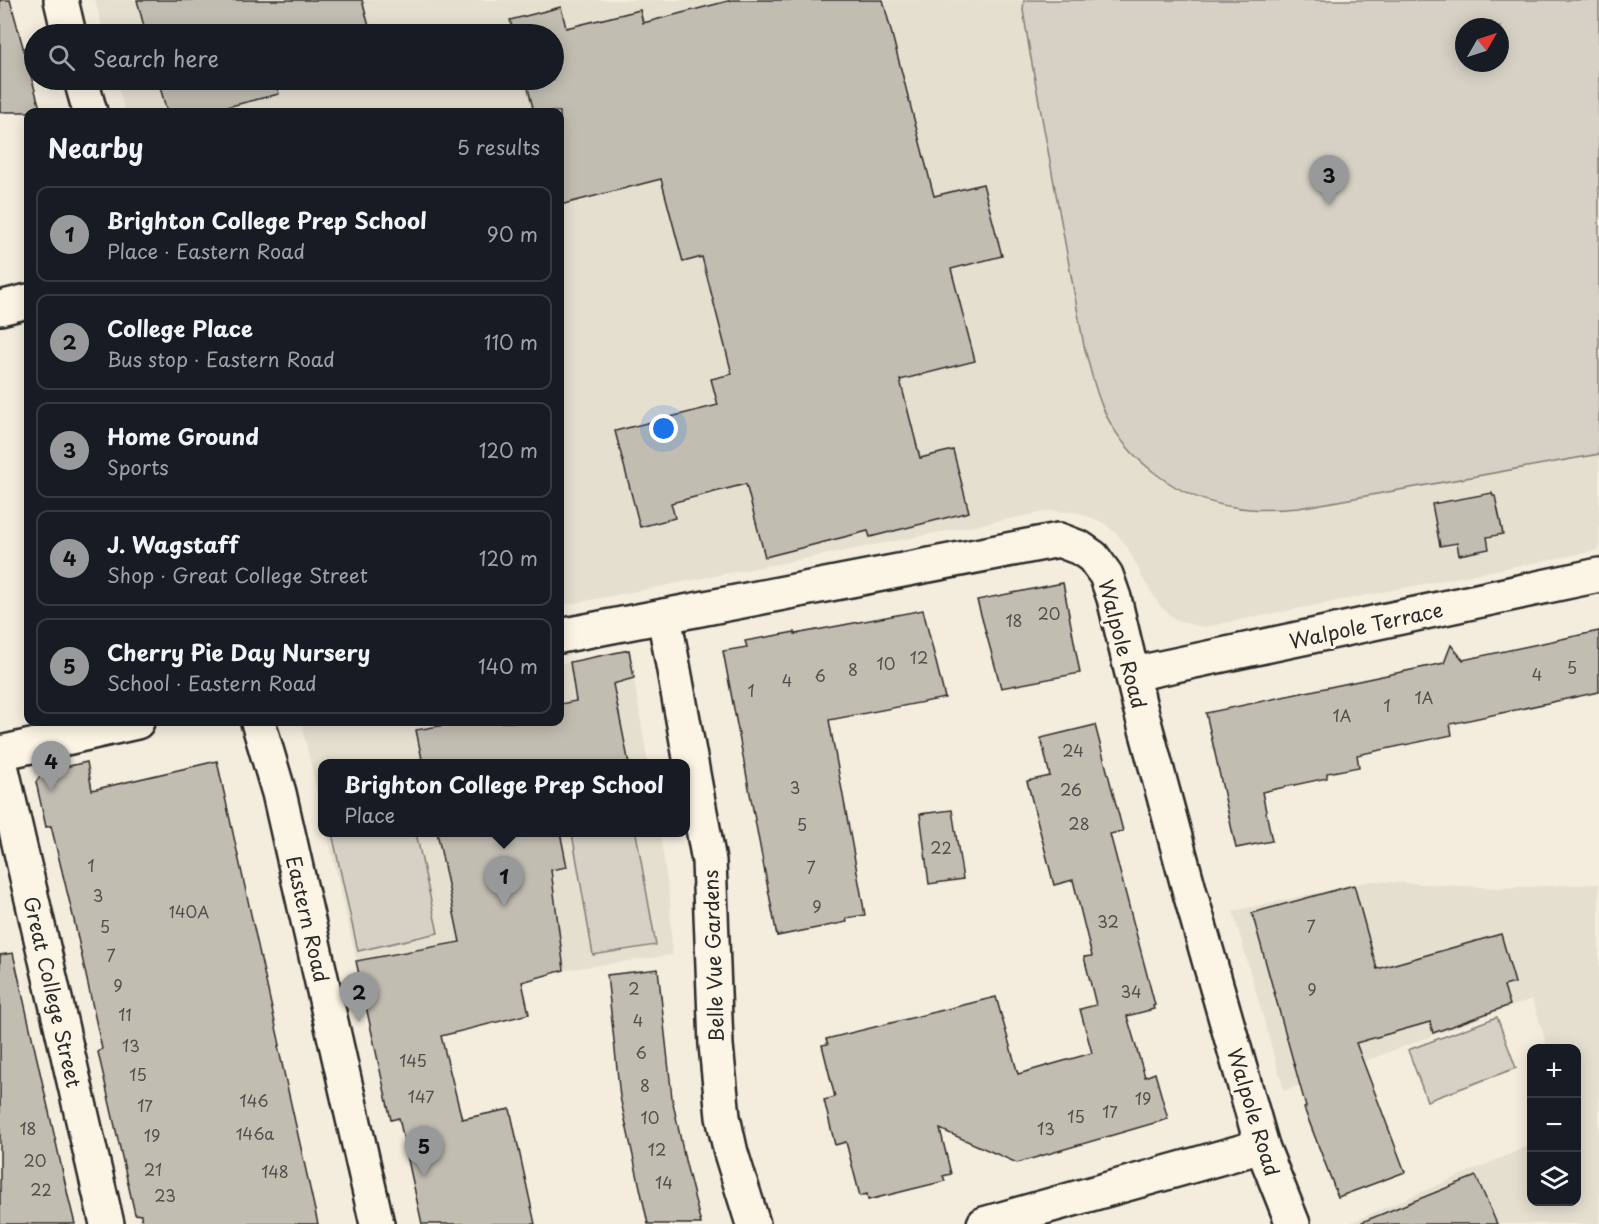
<!DOCTYPE html>
<meta charset="utf-8">
<style>
body{margin:0;font-family:"Playpen Sans",sans-serif;background:#20242c;color:#f1f3f6}
.controls{position:absolute;right:18px;bottom:18px;display:grid;overflow:hidden;border-radius:12px;box-shadow:0 3px 15px #0003}
.controls button{width:54px;height:54px;display:grid;place-items:center;padding:0;border:0;border-bottom:2px solid #363941;background:#171b24;color:#f1f3f6;font:30px sans-serif}
.compass{position:absolute;left:1455px;top:18px;width:54px;height:54px;border-radius:50%;background:#171b24;box-shadow:0 3px 15px #0003;rotate:51deg}
.you{position:absolute;left:664px;top:429px;width:21px;height:21px;margin:-15px;border:4px solid #fff;border-radius:50%;background:#1a73e8;box-shadow:0 0 0 9px #1a73e833}
.badge{display:grid;place-items:center;width:39px;height:39px;border-radius:50%;background:#98999b;color:#111;font-size:20px;font-weight:700}
.pin{position:absolute;translate:-50% -50px;filter:drop-shadow(0 2px 3px #0008)}
.pin::after{content:'';position:absolute;top:32px;width:21px;height:18px;background:inherit;clip-path:polygon(0 0,100% 0,50% 100%)}
.popup{position:absolute;left:318px;top:759px;width:372px;height:78px;box-sizing:border-box;display:grid;place-content:center;border-radius:12px;background:#171b24;filter:drop-shadow(0 2px 4px #0005);font-size:20px;white-space:nowrap;color:#9ea1a6}
.popup b{font-size:22px;color:#f1f3f6}
.popup::after{content:'';position:absolute;left:50%;top:100%;margin-left:-12px;border:12px solid transparent;border-top-color:#171b24}
.list{margin:0;padding:0;list-style:none}
h2{display:flex;justify-content:space-between;align-items:center;height:78px;margin:0;padding:0 24px;font-size:26px}
h2 small{font-size:20px;font-weight:400;color:#9ea1a6}
.list li{display:grid;grid-template-columns:39px 1fr auto;gap:18px;align-items:center;box-sizing:border-box;height:96px;margin:0 12px 12px;padding:0 12px;border:2px solid #363941;border-radius:12px}
.list b{display:block;font-size:22px;white-space:nowrap}
.list p{margin:0;font-size:20px;white-space:nowrap;color:#9ea1a6}
.list em{font-size:20px;font-style:normal;color:#9ea1a6}
.icon{flex:none;width:33px;height:33px;fill:none;stroke:currentColor;stroke-width:2;stroke-linecap:round;stroke-linejoin:round}
.map{position:relative;flex:none;width:1599px;height:1224px;overflow:hidden}
.search{position:absolute;background:#171b24;box-shadow:0 3px 15px #0003;left:24px;top:24px;width:540px;height:66px;display:flex;align-items:center;gap:15px;box-sizing:border-box;padding:0 21px;border-radius:33px;color:#9ea1a6;font-size:22px}
.panel{position:absolute;background:#171b24;box-shadow:0 3px 15px #0003;left:24px;top:108px;width:540px;height:618px;border-radius:12px}
.map>svg:first-child{display:block}
.built{fill:#e5dfd0;fill-rule:evenodd}
.green{fill:#d6d1c4;stroke:#807e78;stroke-width:1.5;fill-rule:evenodd}
.building{fill:#c2bdb1;stroke:#2b2b2b;stroke-width:1.5}
.lines{fill:none;stroke-linecap:round;stroke-linejoin:round}
.minor-casing{stroke:#2b2b2b;stroke-width:38}
.tertiary-casing{stroke:#2b2b2b;stroke-width:38}
.minor{stroke:#fcf5e5;stroke-width:33}
.tertiary{stroke:#fcf5e5;stroke-width:33}
.labels{text-anchor:middle;dominant-baseline:central;stroke-width:6;stroke-linejoin:round;paint-order:stroke}
.number-label{font-size:16px;fill:#51504c}
.street-label{font-size:20px;fill:#2b2b2b;stroke:#fcf5e5}
</style>
<div class="map">
<svg width="1599" height="1224" viewBox="0 0 1599 1224">
<rect width="100%" height="100%" fill="#f4edde"/>
<filter id="ink" filterUnits="userSpaceOnUse"><feTurbulence type="fractalNoise" baseFrequency=".0167" numOctaves="2"/><feDisplacementMap in="SourceGraphic" scale="12" xChannelSelector="R" yChannelSelector="G"/><feConvolveMatrix kernelMatrix="1 2 1 2 8 2 1 2 1" color-interpolation-filters="sRGB"/></filter>
<g filter="url(#ink)">
<g class="built">
<path d="M 95,0 L 1599,0 L 1599,550 L 1204,627 L 1185,623 L 1175,619 L 1161,607 L 1143,579 L 1128,548 L 1116,533 L 1102,522 L 1076,512 L 1050,511 L 560,606 L 560,112 L 125,112 L 116,80 L 554,80 L 554,34 L 104,34 ZM 1464,27 L 1500,27 L 1500,63 L 1464,63 Z"/>
<polygon points="629,650 648,763 322,764 322,814 301,722 560,722 560,664"/>
<polygon points="327,833 660,833 670,902 672,955 564,970 522,982 529,1014 441,1036 377,1049"/>
<polygon points="1371,881 1497,888 1599,884 1599,1224 1347,1224 1531,1145 1532,1202 1576,1202 1576,1048 1548,1048 1532,999 1284,1091 1233,911"/>
</g>
<g class="green">
<path d="M 1024,0 L 1599,0 L 1599,454 L 1299,508 C 1277,510 1256,511 1234,507 C 1180,500 1124,459 1103,408 C 1094,388 1090,367 1084,346 L 1030,53 L 1023,10 ZM 1464,27 L 1500,27 L 1500,63 L 1464,63 Z"/>
<polygon points="332,833 416,833 438,933 358,951"/>
<polygon points="572,833 636,833 656,945 593,955"/>
<polygon points="1497,1017 1516,1068 1427,1101 1408,1050"/>
</g>
<g class="building">
<polygon points="0,0 10,0 41,112 0,112"/>
<polygon points="137,0 362,0 371,34 146,34"/>
<polygon points="732,0 883,0 934,196 983,184 1002,256 951,269 975,361 900,380 920,458 953,450 969,512 870,537 868,531 765,557 746,484 671,503 675,518 640,527 615,431 718,405 711,379 732,374 702,257 683,262 661,179 560,205 560,112 534,112 526,80 554,80 554,34 514,34 510,20 561,7 566,28 640,10 643,23"/>
<polygon points="158,80 275,80 279,94 206,112 167,112"/>
<polygon points="1492,493 1493,496 1495,496 1503,534 1487,537 1489,549 1459,555 1457,543 1440,546 1432,504"/>
<polygon points="1063,583 1080,673 1001,688 977,600"/>
<polygon points="923,610 945,698 829,720 865,915 846,918 847,922 777,936 723,651 747,647 745,641 795,632 795,634"/>
<polygon points="1599,631 1599,692 1450,724 1452,735 1357,755 1359,767 1327,773 1327,778 1262,792 1272,841 1236,848 1206,713 1444,663 1451,645 1463,660"/>
<polygon points="629,650 634,678 613,684 629,764 423,764 416,730 462,722 560,722 560,704 576,701 570,662"/>
<polygon points="1095,725 1123,831 1110,834 1155,1005 1153,1006 1154,1009 1127,1016 1145,1077 1155,1073 1168,1119 1017,1163 940,1129 951,1174 943,1176 945,1181 868,1200 867,1194 860,1196 846,1142 835,1145 824,1100 835,1097 822,1045 828,1044 826,1039 996,997 1018,1074 1092,1053 1080,1009 1096,1005 1084,957 1092,956 1073,880 1054,885 1027,781 1050,776 1041,738"/>
<polygon points="217,761 280,1045 278,1046 318,1224 142,1224 141,1215 135,1214 98,1052 102,1049 74,920 51,826 46,827 36,782 43,772 87,762 92,790"/>
<polygon points="952,810 963,879 929,884 920,814"/>
<polygon points="437,832 560,832 567,867 551,870 564,970 522,982 529,1014 441,1036 462,1119 510,1109 535,1224 422,1224 399,1118 391,1120 356,961 460,942"/>
<polygon points="1354,885 1377,969 1501,934 1515,983 1504,986 1510,1005 1433,1033 1430,1022 1356,1043 1405,1172 1338,1197 1304,1108 1306,1107 1252,913"/>
<polygon points="13,953 69,1200 75,1224 0,1224 0,955"/>
<polygon points="658,969 672,1098 685,1160 701,1224 648,1224 620,1097 607,975"/>
<polygon points="1476,1176 1497,1224 1362,1224 1362,1222"/>
</g>
<g class="lines">
<defs>
<g id="minor">
<polyline points="0,308 28,301"/>
<polyline points="664,616 709,861 716,1045 723,1117 731,1153 753,1224"/>
<polyline points="560,636 1059,540 1080,548 1093,557 1106,575 1114,598 1140,707 1190,893 1262,1146 1293,1224"/>
<polyline points="1133,674 1599,575"/>
<polyline points="0,753 137,722"/>
<polyline points="0,761 107,1224"/>
<polyline points="984,1224 1262,1146"/>
</g>
<g id="tertiary">
<polyline points="61,0 69,34"/>
<polyline points="81,80 90,112"/>
<polyline points="258,722 279,793 377,1224"/>
</g>
</defs>
<use href="#minor" class="minor-casing"/>
<use href="#tertiary" class="tertiary-casing"/>
<use href="#minor" class="minor"/>
<use href="#tertiary" class="tertiary"/>
</g>
</g>
<g class="labels">
<g class="number-label">
<text x="1049" y="613">20</text>
<text x="1014" y="620">18</text>
<text x="919" y="657">12</text>
<text x="886" y="663">10</text>
<text x="1572" y="667">5</text>
<text x="853" y="669">8</text>
<text x="1537" y="674">4</text>
<text x="820" y="675">6</text>
<text x="787" y="680">4</text>
<text x="751" y="690">1</text>
<text x="1424" y="697">1A</text>
<text x="1387" y="705">1</text>
<text x="1342" y="715">1A</text>
<text x="1073" y="750">24</text>
<text x="795" y="787">3</text>
<text x="1071" y="789">26</text>
<text x="1079" y="823">28</text>
<text x="802" y="824">5</text>
<text x="941" y="847">22</text>
<text x="91" y="865">1</text>
<text x="811" y="867">7</text>
<text x="98" y="895">3</text>
<text x="817" y="906">9</text>
<text x="189" y="911">140A</text>
<text x="1108" y="921">32</text>
<text x="105" y="926">5</text>
<text x="1311" y="926">7</text>
<text x="111" y="955">7</text>
<text x="118" y="985">9</text>
<text x="634" y="988">2</text>
<text x="1312" y="989">9</text>
<text x="1131" y="991">34</text>
<text x="125" y="1014">11</text>
<text x="638" y="1020">4</text>
<text x="131" y="1045">13</text>
<text x="641" y="1052">6</text>
<text x="413" y="1060">145</text>
<text x="138" y="1074">15</text>
<text x="645" y="1085">8</text>
<text x="421" y="1096">147</text>
<text x="1143" y="1098">19</text>
<text x="254" y="1100">146</text>
<text x="145" y="1105">17</text>
<text x="1110" y="1111">17</text>
<text x="1076" y="1116">15</text>
<text x="650" y="1117">10</text>
<text x="28" y="1128">18</text>
<text x="1046" y="1128">13</text>
<text x="255" y="1133">146a</text>
<text x="152" y="1135">19</text>
<text x="657" y="1149">12</text>
<text x="35" y="1160">20</text>
<text x="153" y="1169">21</text>
<text x="275" y="1171">148</text>
<text x="664" y="1182">14</text>
<text x="41" y="1189">22</text>
<text x="165" y="1195">23</text>
</g>
<g class="street-label">
<text transform="translate(1366 625) rotate(-12)">Walpole Terrace</text>
<text transform="translate(1123 644) rotate(75)">Walpole Road</text>
<text transform="translate(308 919) rotate(77)">Eastern Road</text>
<text transform="translate(713 956) rotate(-92)">Belle Vue Gardens</text>
<text transform="translate(53 992) rotate(77)">Great College Street</text>
<text transform="translate(1254 1112) rotate(73)">Walpole Road</text>
</g>
</g>
</svg>
<div class="controls">
<button>+</button>
<button>−</button>
<button><svg class="icon" aria-label="layers" viewBox="0 0 24 24"><path d="M12 4l9 5-9 5-9-5zM3 14l9 5 9-5"/></svg></button>
</div>
<svg class="compass" viewBox="-18 -18 36 36"><path d="M0-13l5 13h-10z" fill="#e53935"/><path d="M0 13l5-13h-10z" fill="#9ea1a6"/></svg>
<div class="you"></div>
<div class="pin badge" style="left:504px;top:906px">1</div>
<div class="popup"><b>Brighton College Prep School</b>Place</div>
<div class="pin badge" style="left:359px;top:1022px">2</div>
<div class="pin badge" style="left:1329px;top:205px">3</div>
<div class="pin badge" style="left:51px;top:791px">4</div>
<div class="pin badge" style="left:424px;top:1176px">5</div>
<div class="search"><svg class="icon" aria-label="search" viewBox="0 0 24 24"><circle cx="10" cy="10" r="6"/><path d="M15 15l6 6"/></svg>Search here</div>
<section class="panel">
<h2>Nearby<small>5 results</small></h2>
<ul class="list">
<li><span class="badge">1</span><div><b>Brighton College Prep School</b><p>Place · Eastern Road</p></div><em>90 m</em></li>
<li><span class="badge">2</span><div><b>College Place</b><p>Bus stop · Eastern Road</p></div><em>110 m</em></li>
<li><span class="badge">3</span><div><b>Home Ground</b><p>Sports</p></div><em>120 m</em></li>
<li><span class="badge">4</span><div><b>J. Wagstaff</b><p>Shop · Great College Street</p></div><em>120 m</em></li>
<li><span class="badge">5</span><div><b>Cherry Pie Day Nursery</b><p>School · Eastern Road</p></div><em>140 m</em></li>
</ul>
</section>
</div>
